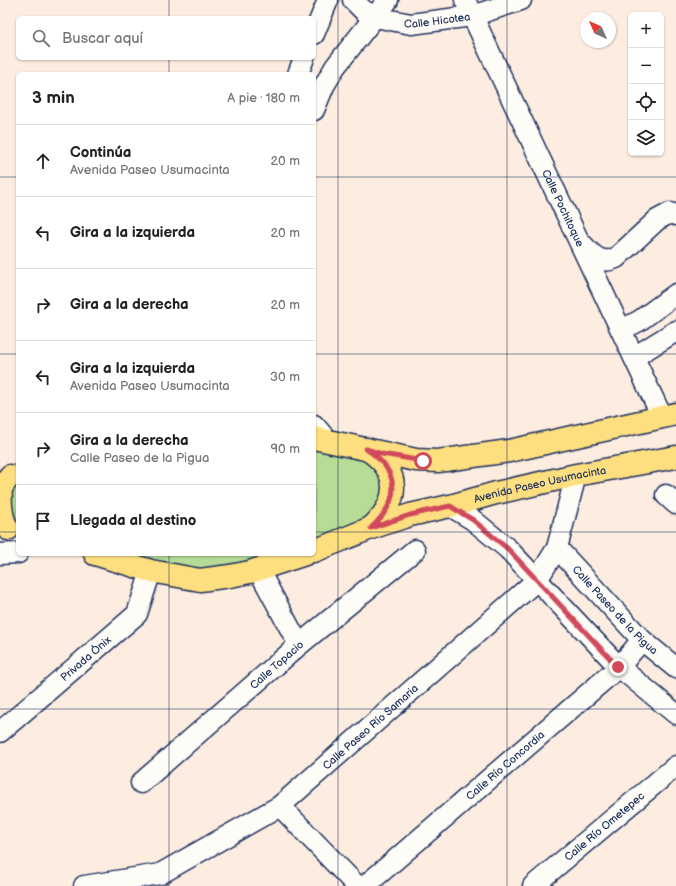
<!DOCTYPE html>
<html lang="es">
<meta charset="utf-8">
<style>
body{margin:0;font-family:"Balsamiq Sans",sans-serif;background:#f2f2f2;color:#222}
.controls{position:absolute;right:12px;top:12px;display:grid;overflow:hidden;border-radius:6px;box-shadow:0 1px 3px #0004}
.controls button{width:36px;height:36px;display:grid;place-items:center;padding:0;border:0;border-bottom:1px solid #e0e0e0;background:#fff;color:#222;font:20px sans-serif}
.compass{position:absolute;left:580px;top:12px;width:36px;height:36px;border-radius:50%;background:#fff;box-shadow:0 1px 3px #0004;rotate:315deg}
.stop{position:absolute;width:12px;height:12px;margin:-9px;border:3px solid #d1495b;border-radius:50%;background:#fff}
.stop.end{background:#d1495b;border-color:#fff;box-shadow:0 1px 4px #0008}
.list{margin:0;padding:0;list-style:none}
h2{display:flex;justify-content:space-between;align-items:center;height:52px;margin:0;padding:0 16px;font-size:17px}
h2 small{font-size:13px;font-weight:400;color:#767676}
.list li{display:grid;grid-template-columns:26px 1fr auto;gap:12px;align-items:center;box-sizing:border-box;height:72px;padding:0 16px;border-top:1px solid #e0e0e0}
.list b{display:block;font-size:15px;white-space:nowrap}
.list p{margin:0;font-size:13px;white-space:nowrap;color:#767676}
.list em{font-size:13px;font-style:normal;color:#767676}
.icon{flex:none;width:22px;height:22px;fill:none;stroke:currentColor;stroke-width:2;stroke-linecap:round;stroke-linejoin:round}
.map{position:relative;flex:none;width:676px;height:886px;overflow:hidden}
.search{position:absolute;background:#fff;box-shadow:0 1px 3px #0004;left:16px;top:16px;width:300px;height:44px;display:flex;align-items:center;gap:10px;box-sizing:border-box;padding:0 14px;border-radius:6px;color:#767676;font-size:15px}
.panel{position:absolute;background:#fff;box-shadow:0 1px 3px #0004;left:16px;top:72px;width:300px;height:484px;border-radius:6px}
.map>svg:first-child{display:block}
.green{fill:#b6dc98;stroke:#68867b}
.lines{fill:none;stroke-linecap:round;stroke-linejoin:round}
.minor-casing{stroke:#1b2f5e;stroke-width:23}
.major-casing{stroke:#1b2f5e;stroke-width:25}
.minor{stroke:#fdfcf7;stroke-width:20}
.major{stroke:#fedf80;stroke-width:22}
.route{stroke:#d1495b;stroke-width:5}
.grid{fill:none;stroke:#1b2f5e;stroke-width:1;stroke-opacity:0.55}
.labels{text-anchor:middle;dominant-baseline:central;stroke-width:4;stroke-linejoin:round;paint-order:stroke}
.street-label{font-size:11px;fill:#1b2f5e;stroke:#fdfcf7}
</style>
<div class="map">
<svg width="676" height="886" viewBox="0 0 676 886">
<rect width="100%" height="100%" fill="#fdede1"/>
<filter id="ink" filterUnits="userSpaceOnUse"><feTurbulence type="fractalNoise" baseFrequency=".025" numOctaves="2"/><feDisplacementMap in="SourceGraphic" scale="8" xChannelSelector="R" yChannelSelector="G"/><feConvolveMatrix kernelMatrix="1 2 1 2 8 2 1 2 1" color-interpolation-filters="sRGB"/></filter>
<g filter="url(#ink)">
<g class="green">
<polygon points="314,424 387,468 383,514 314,551"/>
<polygon points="18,474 18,531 8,529 10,476"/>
<polygon points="95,554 305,554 230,576"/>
</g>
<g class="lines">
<defs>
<g id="minor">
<path id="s1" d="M 353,0 L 363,10 L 375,17 L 411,24 L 472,16 L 521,0"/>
<path id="s2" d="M 465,0 L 662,417"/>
<polyline points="314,34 328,0"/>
<polyline points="298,74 304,58"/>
<polyline points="314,110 324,86 335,67 388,0"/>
<path d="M 583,245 C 592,255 602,265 616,258 L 657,220 L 670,213 L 676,215"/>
<polyline points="621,330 639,321 676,294"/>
<polyline points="634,357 676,331"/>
<polyline points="314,425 327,440"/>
<polyline points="666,495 676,504"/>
<polyline points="450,506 473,520 508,549 619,667 676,714"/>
<path id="s3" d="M 557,548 L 642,640 L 676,668"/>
<polyline points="0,554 18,553"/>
<polyline points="258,569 299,645"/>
<path id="s4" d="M 0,732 L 137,614 L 151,571"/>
<path id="s5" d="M 141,783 L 299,645 L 415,550"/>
<polyline points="280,806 357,886"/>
<path id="s6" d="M 84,886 L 160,874 L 280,806 L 537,580 L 557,548 L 576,475"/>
<path id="s7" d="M 365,886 L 619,667 L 642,640"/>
<path id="s8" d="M 533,886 L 676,766"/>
</g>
<g id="major">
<polyline points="314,438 416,460 438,461 509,451 676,414"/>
<path d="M 367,449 C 402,472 400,501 371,528"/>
<path d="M 8,529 C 1,519 0,501 1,489 C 3,484 7,480 10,476"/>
<path id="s9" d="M 314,551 L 371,528 L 410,515 L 450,506 L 496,493 L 576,475 L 676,457"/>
<polyline points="95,554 151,571 200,580 230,576 250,572 305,554"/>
</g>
</defs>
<use href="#minor" class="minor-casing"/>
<use href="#major" class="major-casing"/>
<use href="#minor" class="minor"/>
<use href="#major" class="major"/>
</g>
</g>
<g class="lines" filter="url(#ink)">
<path class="route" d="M 423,461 L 382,454 L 366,449 C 401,472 401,500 371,528 L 410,515 L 450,506 L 473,520 L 508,549 L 618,667"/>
</g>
<path class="grid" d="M 169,0 L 169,18M 338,0 L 338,886M 507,0 L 507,886M 169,58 L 169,74M 0,177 L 18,177M 314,177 L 676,177M 0,354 L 18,354M 314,354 L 676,354M 0,532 L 18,532M 314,532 L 676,532M 169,554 L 169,886M 0,709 L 676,709"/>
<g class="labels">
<g class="street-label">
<text stroke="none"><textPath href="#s1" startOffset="91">Calle Hicotea</textPath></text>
<text stroke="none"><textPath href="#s2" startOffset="230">Calle Pochitoque</textPath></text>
<text stroke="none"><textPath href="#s9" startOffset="236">Avenida Paseo Usumacinta</textPath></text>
<text stroke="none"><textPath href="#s3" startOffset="85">Calle Paseo de la Pigua</textPath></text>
<text stroke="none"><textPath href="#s4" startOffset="113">Privada Ónix</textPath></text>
<text stroke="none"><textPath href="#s5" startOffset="180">Calle Topacio</textPath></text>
<text stroke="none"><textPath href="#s6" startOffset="335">Calle Paseo Río Samaria</textPath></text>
<text stroke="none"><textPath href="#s7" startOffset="185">Calle Río Concordia</textPath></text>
<text stroke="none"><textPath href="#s8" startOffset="93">Calle Río Ometepec</textPath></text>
</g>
</g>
</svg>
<div class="controls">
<button>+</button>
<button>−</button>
<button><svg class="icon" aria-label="locate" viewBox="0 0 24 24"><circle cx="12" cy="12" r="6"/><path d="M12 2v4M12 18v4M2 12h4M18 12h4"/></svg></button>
<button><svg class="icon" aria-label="layers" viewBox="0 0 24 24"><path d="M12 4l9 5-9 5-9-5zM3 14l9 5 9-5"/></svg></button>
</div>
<svg class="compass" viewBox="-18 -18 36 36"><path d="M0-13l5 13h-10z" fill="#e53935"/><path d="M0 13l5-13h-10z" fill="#767676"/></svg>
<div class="stop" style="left:423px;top:461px"></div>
<div class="stop end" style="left:618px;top:667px"></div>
<div class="search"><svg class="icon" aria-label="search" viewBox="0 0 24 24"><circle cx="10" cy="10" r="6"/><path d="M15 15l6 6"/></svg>Buscar aquí</div>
<section class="panel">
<h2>3 min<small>A pie · 180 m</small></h2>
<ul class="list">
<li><svg class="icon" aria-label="ahead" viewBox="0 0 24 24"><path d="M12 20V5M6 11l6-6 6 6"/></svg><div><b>Continúa</b><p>Avenida Paseo Usumacinta</p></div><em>20 m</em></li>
<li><svg class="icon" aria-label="left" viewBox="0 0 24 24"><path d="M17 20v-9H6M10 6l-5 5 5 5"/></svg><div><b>Gira a la izquierda</b></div><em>20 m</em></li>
<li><svg class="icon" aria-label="right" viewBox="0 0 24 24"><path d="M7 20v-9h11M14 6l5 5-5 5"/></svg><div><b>Gira a la derecha</b></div><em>20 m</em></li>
<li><svg class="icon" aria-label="left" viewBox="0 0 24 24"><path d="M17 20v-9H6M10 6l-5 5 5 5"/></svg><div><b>Gira a la izquierda</b><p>Avenida Paseo Usumacinta</p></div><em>30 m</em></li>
<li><svg class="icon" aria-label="right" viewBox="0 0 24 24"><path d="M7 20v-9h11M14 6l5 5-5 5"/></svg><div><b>Gira a la derecha</b><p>Calle Paseo de la Pigua</p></div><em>90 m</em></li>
<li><svg class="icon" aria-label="arrive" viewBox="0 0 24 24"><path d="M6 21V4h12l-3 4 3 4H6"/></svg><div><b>Llegada al destino</b></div></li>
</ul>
</section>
</div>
